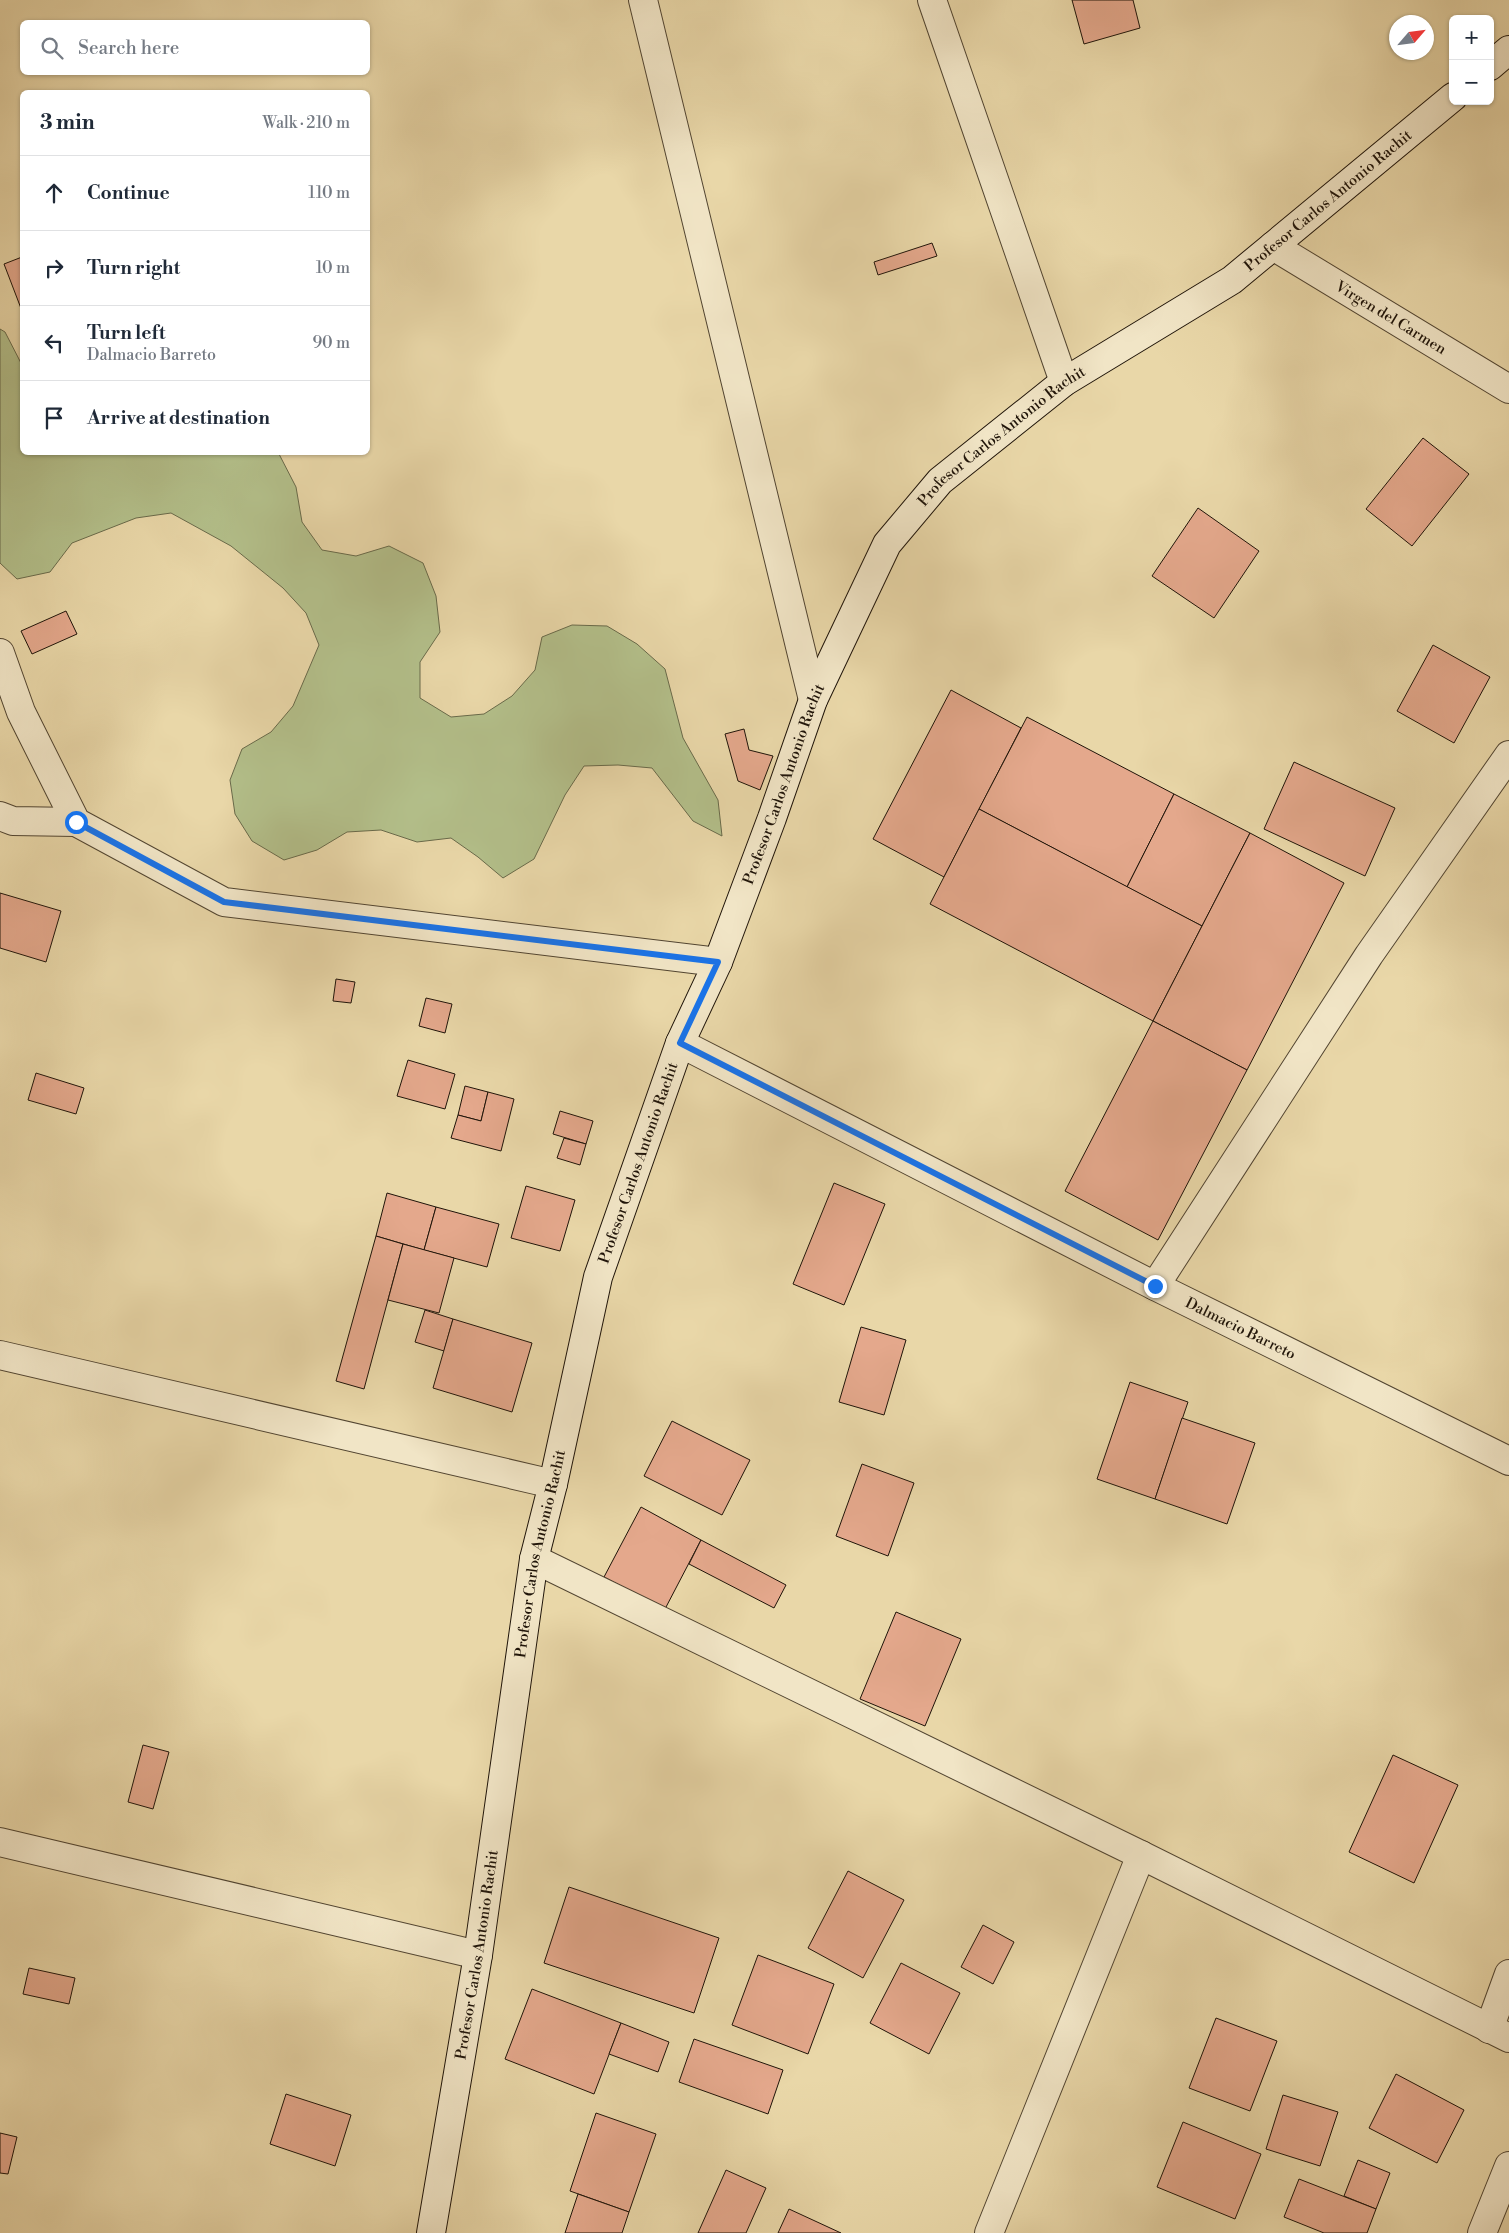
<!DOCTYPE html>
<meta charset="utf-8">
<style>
body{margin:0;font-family:"Libre Bodoni",serif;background:#f6f6f7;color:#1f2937}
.controls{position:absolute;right:15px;top:15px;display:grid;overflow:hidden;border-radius:8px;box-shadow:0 1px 4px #0004}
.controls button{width:45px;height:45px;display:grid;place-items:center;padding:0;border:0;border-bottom:1px solid #e0e1e3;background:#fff;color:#1f2937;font:25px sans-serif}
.compass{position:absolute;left:1389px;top:15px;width:45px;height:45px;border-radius:50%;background:#fff;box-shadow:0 1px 4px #0004;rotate:62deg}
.stop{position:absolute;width:15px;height:15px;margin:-11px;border:4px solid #1a73e8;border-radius:50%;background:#fff}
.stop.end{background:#1a73e8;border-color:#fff;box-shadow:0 1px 5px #0008}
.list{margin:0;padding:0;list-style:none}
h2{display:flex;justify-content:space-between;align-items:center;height:65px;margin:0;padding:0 20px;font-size:21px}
h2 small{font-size:16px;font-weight:400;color:#747a83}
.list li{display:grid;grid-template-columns:32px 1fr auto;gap:15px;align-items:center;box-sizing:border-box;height:75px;padding:0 20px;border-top:1px solid #e0e1e3}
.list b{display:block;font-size:19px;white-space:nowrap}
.list p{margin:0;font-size:16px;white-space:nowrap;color:#747a83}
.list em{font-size:16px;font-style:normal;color:#747a83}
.icon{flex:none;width:28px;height:28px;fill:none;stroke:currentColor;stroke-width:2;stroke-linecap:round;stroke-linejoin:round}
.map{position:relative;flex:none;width:1509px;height:2233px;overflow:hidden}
.search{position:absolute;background:#fff;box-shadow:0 1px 4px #0004;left:20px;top:20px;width:350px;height:55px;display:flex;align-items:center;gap:12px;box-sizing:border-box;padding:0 18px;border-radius:8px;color:#747a83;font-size:19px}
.panel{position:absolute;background:#fff;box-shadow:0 1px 4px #0004;left:20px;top:90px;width:350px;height:365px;border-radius:8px}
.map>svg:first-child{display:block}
.green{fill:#b3bf8a;stroke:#696a4a}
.building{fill:#e4a88c;stroke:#1f1409}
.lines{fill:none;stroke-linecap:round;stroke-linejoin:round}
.street-casing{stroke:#524531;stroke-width:30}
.secondary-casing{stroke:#1f1409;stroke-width:30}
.street{stroke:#f1e5c6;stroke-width:28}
.secondary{stroke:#f1e5c6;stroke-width:28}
.route{stroke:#1a73e8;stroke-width:6}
.labels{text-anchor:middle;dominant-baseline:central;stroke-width:4;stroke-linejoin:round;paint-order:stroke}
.street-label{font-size:15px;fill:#1f1409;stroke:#f1e5c6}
</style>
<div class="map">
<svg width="1509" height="2233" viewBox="0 0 1509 2233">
<rect width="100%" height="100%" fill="#e9d7a8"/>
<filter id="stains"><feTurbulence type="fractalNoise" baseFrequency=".004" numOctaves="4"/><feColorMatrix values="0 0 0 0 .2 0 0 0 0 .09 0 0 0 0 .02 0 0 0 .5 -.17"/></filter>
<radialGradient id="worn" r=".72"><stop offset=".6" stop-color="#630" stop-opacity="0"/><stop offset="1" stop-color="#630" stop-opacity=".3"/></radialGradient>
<polygon class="green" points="0,329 5,332 22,365 22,452 276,453 279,454 296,487 302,522 322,550 356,556 389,546 423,563 436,596 440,632 420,662 420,698 451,717 484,714 512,696 535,670 542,637 572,625 607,626 637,644 665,669 683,738 718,800 722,836 693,821 652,768 618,765 584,766 565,795 534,859 503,878 478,857 451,838 417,842 381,830 347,832 317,850 284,860 252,841 235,814 230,780 242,749 271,732 293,706 319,645 306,613 283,588 231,546 171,513 136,518 72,543 50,572 17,579 0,563"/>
<g class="building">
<polygon points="1072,0 1133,0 1140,28 1084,44"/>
<polygon points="932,243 937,256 878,275 874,262"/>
<polygon points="22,257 22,311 4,264"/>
<polygon points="1423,438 1469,474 1412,546 1366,509"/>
<polygon points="1198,508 1259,551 1214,618 1152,576"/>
<polygon points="66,611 77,634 32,654 21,631"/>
<polygon points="1433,645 1490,677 1454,743 1397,711"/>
<polygon points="951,690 1021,728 944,877 873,839"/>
<polygon points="1027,717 1174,794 1127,887 979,809"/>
<polygon points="744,729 749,750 773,756 760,790 738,781 725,734"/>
<polygon points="1294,762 1395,808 1365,876 1264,829"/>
<polygon points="1174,794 1250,833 1202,926 1127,887"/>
<polygon points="979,809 1202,926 1153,1021 930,904"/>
<polygon points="1250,833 1344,883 1247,1070 1153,1021"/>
<polygon points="0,893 61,911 46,962 0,948"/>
<polygon points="336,979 355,982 351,1003 333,1001"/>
<polygon points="426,998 452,1004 445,1033 419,1026"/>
<polygon points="1153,1021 1247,1070 1158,1240 1065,1191"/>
<polygon points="408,1060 455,1074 445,1109 397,1096"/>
<polygon points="36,1073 84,1088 76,1114 28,1100"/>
<polygon points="465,1086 488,1092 481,1121 458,1115"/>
<polygon points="488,1092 514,1099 501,1151 451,1138 458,1115 481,1121"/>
<polygon points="560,1111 593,1121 586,1144 553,1134"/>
<polygon points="564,1138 586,1144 580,1165 557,1158"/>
<polygon points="834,1183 885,1204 844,1305 793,1284"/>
<polygon points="526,1186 575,1200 560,1251 511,1238"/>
<polygon points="387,1193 436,1207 424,1250 376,1236"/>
<polygon points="436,1207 499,1224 487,1267 424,1250"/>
<polygon points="376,1236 403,1244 364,1389 336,1381"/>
<polygon points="403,1244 454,1258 439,1313 388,1300"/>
<polygon points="425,1310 453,1319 444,1351 415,1342"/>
<polygon points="453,1319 532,1343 512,1412 433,1388"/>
<polygon points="861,1327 906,1340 884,1415 839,1402"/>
<polygon points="1130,1382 1188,1402 1155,1499 1097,1479"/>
<polygon points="1182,1418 1255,1443 1227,1524 1155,1499"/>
<polygon points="672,1421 750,1460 722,1515 644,1476"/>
<polygon points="862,1464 914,1483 888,1556 836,1536"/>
<polygon points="641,1507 701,1540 665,1609 604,1577"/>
<polygon points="701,1540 786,1585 774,1608 689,1564"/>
<polygon points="896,1612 961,1639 925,1726 860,1699"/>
<polygon points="143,1745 169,1752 153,1809 128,1802"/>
<polygon points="1393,1755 1458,1785 1414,1883 1349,1852"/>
<polygon points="848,1871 904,1900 863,1978 808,1948"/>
<polygon points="569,1887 719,1938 694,2013 544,1963"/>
<polygon points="983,1925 1014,1942 993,1984 961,1967"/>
<polygon points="758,1955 834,1984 808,2054 732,2025"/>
<polygon points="901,1963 960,1993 929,2054 870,2023"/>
<polygon points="29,1968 75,1978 69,2004 23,1994"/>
<polygon points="532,1989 621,2023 594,2094 505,2059"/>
<polygon points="1216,2018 1277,2041 1250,2111 1189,2088"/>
<polygon points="621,2023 669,2042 658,2072 609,2054"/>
<polygon points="694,2039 783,2070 768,2114 679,2082"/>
<polygon points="1396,2074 1464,2110 1437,2163 1369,2128"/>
<polygon points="286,2094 351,2115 335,2166 270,2144"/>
<polygon points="1283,2095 1338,2112 1320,2166 1266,2149"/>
<polygon points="596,2113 656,2134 629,2212 570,2191"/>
<polygon points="1183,2122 1261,2154 1235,2219 1157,2187"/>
<polygon points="0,2133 17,2137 8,2174 0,2173"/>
<polygon points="1358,2160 1390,2173 1376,2209 1344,2196"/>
<polygon points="726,2170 766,2188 746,2233 698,2233"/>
<polygon points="1299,2179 1376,2209 1367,2233 1324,2233 1284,2217"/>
<polygon points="578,2194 629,2212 622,2233 565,2233"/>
<polygon points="789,2209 841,2233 778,2233"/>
</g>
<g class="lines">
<defs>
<g id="street">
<polyline points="643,0 813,700"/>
<polyline points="932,0 1064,382"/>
<path id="s1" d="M 1273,246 L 1509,389"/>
<polyline points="0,653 21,712 76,822 224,902 718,962"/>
<polyline points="0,816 13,821 76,822"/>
<path id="s2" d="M 680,1043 L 1155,1286 L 1509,1461"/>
<polyline points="1155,1286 1369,955 1509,755"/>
<polyline points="0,1355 553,1484"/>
<polyline points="534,1559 1141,1855 1509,2038"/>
<polyline points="0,1842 478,1955"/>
<polyline points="1489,2029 1509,1974"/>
<polyline points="989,2233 1141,1855"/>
<polyline points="1482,2233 1509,2166"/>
</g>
<g id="secondary">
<polyline points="1490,66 1509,50"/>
<path id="s3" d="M 431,2233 L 478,1955 L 534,1559 L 553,1484 L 598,1277 L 680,1043 L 718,962 L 772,818 L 813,700 L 887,544 L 940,481 L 1064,382 L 1232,280 L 1453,97"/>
</g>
</defs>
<use href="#street" class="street-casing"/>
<use href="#secondary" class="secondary-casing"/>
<use href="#street" class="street"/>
<use href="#secondary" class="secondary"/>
</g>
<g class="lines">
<polyline class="route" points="76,822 224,902 718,962 680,1043 1155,1286"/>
</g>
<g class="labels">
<g class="street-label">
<text stroke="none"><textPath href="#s3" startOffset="2322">Profesor Carlos Antonio Rachit</textPath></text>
<text stroke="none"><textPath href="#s1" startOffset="138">Virgen del Carmen</textPath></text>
<text stroke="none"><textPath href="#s3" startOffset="1918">Profesor Carlos Antonio Rachit</textPath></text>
<text stroke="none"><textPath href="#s3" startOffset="1498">Profesor Carlos Antonio Rachit</textPath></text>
<text stroke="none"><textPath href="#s3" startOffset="1092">Profesor Carlos Antonio Rachit</textPath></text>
<text stroke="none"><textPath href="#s2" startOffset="629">Dalmacio Barreto</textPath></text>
<text stroke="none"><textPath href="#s3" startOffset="688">Profesor Carlos Antonio Rachit</textPath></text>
<text stroke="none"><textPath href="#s3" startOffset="282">Profesor Carlos Antonio Rachit</textPath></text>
</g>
</g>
<rect width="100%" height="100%" filter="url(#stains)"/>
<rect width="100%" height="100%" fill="url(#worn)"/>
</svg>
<div class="controls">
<button>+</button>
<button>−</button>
</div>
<svg class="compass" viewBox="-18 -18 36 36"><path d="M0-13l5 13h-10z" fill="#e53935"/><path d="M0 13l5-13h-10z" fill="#747a83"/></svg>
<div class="stop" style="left:76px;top:822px"></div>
<div class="stop end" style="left:1155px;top:1286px"></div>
<div class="search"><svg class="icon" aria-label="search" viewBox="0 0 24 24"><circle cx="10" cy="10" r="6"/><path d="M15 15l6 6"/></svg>Search here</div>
<section class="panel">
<h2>3 min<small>Walk · 210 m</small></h2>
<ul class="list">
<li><svg class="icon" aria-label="ahead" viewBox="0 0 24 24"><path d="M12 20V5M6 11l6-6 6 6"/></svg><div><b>Continue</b></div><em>110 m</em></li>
<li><svg class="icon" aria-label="right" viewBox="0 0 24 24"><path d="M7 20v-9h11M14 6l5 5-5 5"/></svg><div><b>Turn right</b></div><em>10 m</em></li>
<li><svg class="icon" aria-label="left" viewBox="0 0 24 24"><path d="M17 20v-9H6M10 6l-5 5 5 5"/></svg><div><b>Turn left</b><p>Dalmacio Barreto</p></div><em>90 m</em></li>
<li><svg class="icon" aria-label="arrive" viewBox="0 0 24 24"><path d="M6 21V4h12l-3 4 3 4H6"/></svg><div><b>Arrive at destination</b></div></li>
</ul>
</section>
</div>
